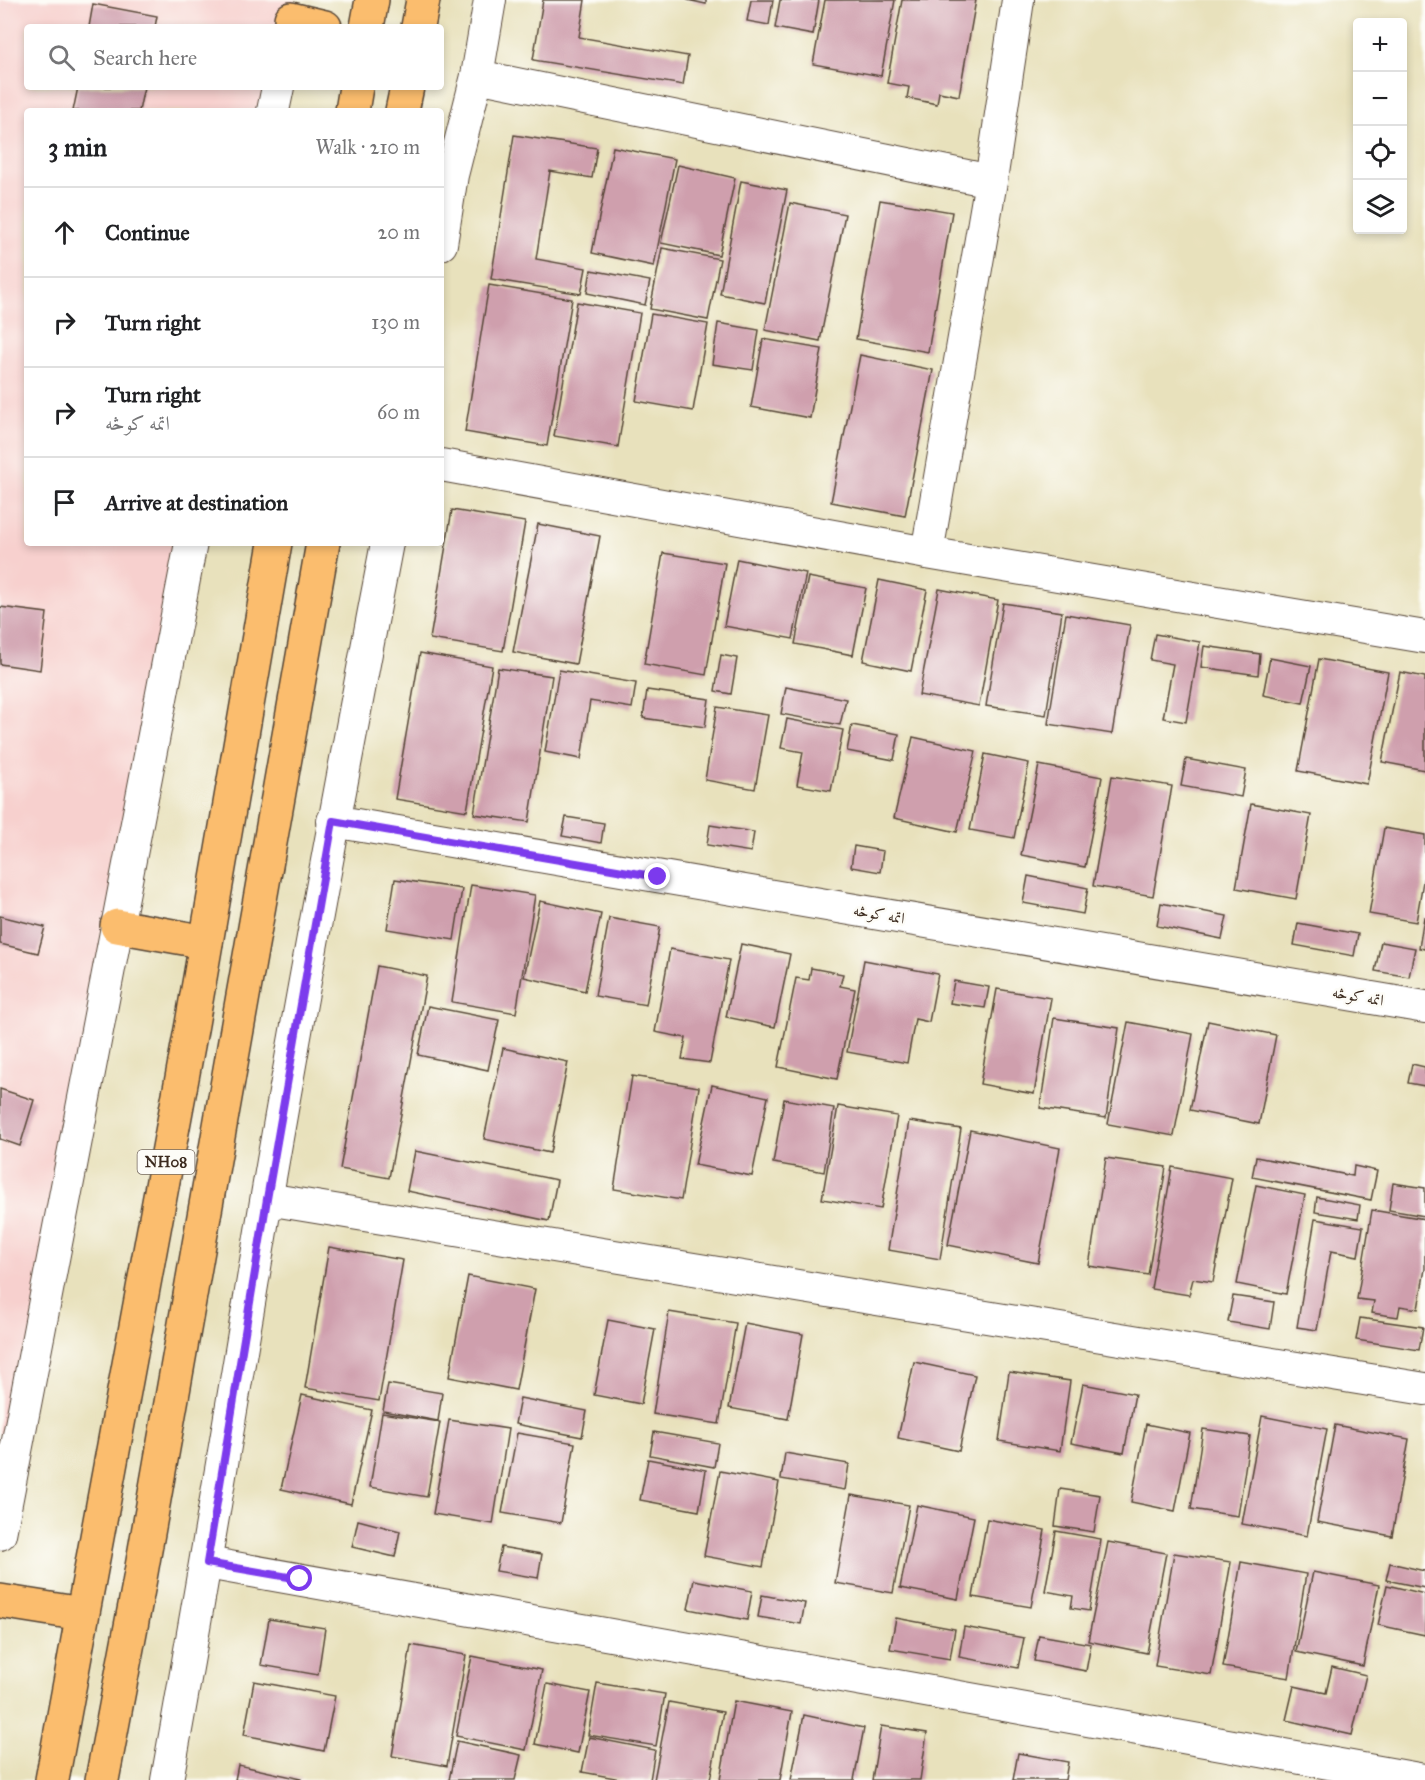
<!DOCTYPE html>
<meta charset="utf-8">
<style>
body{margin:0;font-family:"IM FELL Great Primer",Amiri,serif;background:#f6f6f6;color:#202124}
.controls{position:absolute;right:18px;top:18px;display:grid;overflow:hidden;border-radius:6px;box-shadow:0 3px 9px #0003}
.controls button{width:54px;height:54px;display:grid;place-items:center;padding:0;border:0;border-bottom:2px solid #e0e0e0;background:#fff;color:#202124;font:30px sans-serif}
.stop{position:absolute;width:18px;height:18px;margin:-14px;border:4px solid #7c3aed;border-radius:50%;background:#fff}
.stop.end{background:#7c3aed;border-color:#fff;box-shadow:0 2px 6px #0008}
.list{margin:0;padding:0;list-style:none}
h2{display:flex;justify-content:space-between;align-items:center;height:78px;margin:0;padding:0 24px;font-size:26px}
h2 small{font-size:20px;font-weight:400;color:#757577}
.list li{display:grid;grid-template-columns:39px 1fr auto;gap:18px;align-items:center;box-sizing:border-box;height:90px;padding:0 24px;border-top:2px solid #e0e0e0}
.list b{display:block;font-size:22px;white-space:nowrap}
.list p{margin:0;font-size:20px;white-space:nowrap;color:#757577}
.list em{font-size:20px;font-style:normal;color:#757577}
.icon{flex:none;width:33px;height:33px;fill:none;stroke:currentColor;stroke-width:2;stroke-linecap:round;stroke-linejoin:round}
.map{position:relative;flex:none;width:1425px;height:1780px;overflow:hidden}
.search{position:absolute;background:#fff;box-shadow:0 3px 9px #0003;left:24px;top:24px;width:420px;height:66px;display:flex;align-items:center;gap:15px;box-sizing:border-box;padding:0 21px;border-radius:6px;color:#757577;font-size:22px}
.panel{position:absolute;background:#fff;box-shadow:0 3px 9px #0003;left:24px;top:108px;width:420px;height:438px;border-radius:6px}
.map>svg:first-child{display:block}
.built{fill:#f7d0ce}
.building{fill:#cf9fad}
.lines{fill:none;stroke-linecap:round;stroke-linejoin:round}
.street-casing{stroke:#554536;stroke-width:34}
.highway-casing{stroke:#554536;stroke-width:36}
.street{stroke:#fff;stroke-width:32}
.highway{stroke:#fbbd6e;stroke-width:33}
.route{stroke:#7c3aed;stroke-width:8}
.labels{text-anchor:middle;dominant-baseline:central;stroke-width:5;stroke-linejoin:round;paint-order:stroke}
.shield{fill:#fdfcf7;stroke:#75695f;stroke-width:1.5}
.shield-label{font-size:15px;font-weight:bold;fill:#3b2a1e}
.street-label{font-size:16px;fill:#3b2a1e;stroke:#fdfcf7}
</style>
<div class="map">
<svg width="1425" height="1780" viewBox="0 0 1425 1780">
<rect width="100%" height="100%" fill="#fdfcf7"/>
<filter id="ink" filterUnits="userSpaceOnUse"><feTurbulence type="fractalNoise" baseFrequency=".0167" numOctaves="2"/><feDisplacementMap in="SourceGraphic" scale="12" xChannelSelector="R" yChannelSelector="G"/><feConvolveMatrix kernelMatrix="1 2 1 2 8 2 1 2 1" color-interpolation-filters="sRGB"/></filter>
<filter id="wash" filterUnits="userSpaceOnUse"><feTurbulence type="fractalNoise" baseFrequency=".008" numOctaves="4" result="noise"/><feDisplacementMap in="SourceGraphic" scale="24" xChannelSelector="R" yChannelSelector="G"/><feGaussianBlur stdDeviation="1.35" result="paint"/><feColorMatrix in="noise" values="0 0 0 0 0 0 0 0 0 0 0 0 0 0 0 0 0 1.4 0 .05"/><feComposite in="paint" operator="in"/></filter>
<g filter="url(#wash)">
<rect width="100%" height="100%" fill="#e8e1bc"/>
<polygon class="built" points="0,0 295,0 290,27 27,27 27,87 278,87 273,111 27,111 27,543 191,543 0,1534"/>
<g id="blocks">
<g class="building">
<polygon points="543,0 585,0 579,37 688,56 683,85 533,60"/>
<polygon points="687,0 706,0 706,4"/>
<polygon points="751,0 773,0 769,25 747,21"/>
<polygon points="780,0 819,0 813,35 775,28"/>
<polygon points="825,0 895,0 881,76 813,64"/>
<polygon points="902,0 976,0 959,96 939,92 937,104 907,98 909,87 887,83"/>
<polygon points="93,4 157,16 155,27 89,27"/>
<polygon points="78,87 144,87 139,111 73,111"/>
<polygon points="514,135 597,148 592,178 550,171 536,259 586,268 581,294 491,279"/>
<polygon points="613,147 675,159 654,266 592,253"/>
<polygon points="678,165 735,178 719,255 661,243"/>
<polygon points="741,181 787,190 765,303 720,294"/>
<polygon points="880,200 952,212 928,352 856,339"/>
<polygon points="790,203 845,214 820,341 765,330"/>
<polygon points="662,248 720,259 708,320 650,309"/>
<polygon points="591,270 650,281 645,305 587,293"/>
<polygon points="489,285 572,299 547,446 465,432"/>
<polygon points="577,302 640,313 618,447 554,436"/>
<polygon points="651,314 708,324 693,411 636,401"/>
<polygon points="718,323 759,330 753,370 712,364"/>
<polygon points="763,339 822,349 810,418 751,407"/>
<polygon points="860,355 933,370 905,516 831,502"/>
<polygon points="452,510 525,522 503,651 430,639"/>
<polygon points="538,524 600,536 576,664 513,652"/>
<polygon points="663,553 725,563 706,675 644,664"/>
<polygon points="737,559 806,573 793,639 724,626"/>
<polygon points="808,577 866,588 853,655 795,644"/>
<polygon points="879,580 927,590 911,671 863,661"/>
<polygon points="939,589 998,600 979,706 919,695"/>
<polygon points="1003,603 1062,612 1046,715 986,706"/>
<polygon points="0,607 47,613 40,670 0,664"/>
<polygon points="1066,614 1130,625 1112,734 1048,724"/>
<polygon points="1155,634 1200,642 1186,722 1163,718 1173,664 1150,660"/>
<polygon points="1204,646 1260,654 1258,675 1201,667"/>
<polygon points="420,653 492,666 467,811 395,799"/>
<polygon points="721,655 737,658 731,694 715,691"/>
<polygon points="1270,658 1311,666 1303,703 1263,695"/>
<polygon points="1319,659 1388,672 1367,784 1298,771"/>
<polygon points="498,668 552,676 529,822 474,814"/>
<polygon points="559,670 636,683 632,708 590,701 581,759 545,752"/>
<polygon points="1400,672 1425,677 1425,770 1382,762"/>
<polygon points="786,687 846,699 840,725 781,714"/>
<polygon points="647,690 709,699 705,727 643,718"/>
<polygon points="717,707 768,715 755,789 705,780"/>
<polygon points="787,719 843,730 831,791 797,785 803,752 781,748"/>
<polygon points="852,725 899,734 894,760 847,751"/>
<polygon points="913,737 976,751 957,832 894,818"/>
<polygon points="985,754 1029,763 1014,838 970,830"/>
<polygon points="1186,759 1246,770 1241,797 1181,786"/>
<polygon points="1039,765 1102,777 1085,867 1021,855"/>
<polygon points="1112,776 1172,786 1153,896 1093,886"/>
<polygon points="1251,804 1311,815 1296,899 1236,888"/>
<polygon points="566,817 604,823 601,843 562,836"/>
<polygon points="710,825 754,832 751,852 707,845"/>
<polygon points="1384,828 1425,835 1425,870 1416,922 1369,914"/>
<polygon points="854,846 883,851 880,872 851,867"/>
<polygon points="1028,876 1088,888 1083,914 1023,903"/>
<polygon points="395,879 462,889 454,940 387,929"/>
<polygon points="471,885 535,895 516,1013 452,1002"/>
<polygon points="540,901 601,914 585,991 524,977"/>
<polygon points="1161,903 1227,916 1222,939 1157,926"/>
<polygon points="0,916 45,927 38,953 0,944"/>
<polygon points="1424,917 1425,917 1425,949 1419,948"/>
<polygon points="609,918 660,927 646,1005 595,996"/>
<polygon points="1298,923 1358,934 1354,956 1294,945"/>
<polygon points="1381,942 1415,948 1409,977 1375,971"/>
<polygon points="741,944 790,954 775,1027 726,1017"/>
<polygon points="670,949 729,960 710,1063 682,1059 686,1038 655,1032"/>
<polygon points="864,960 938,974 929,1022 915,1019 907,1063 847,1052"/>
<polygon points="377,966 427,976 389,1178 340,1169"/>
<polygon points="811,968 843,974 840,986 855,989 837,1079 778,1067 796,978 809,980"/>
<polygon points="954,981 989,987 985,1008 950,1003"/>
<polygon points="997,989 1051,998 1034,1094 980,1084"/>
<polygon points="428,1006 499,1020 488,1070 418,1055"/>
<polygon points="1054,1018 1119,1028 1106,1118 1040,1108"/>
<polygon points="1208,1021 1276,1035 1259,1124 1190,1110"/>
<polygon points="1128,1022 1193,1034 1174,1136 1108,1124"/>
<polygon points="503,1048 568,1062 550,1153 484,1139"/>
<polygon points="1412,1064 1425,1067 1425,1086 1408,1083"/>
<polygon points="632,1076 699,1087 681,1200 614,1189"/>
<polygon points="712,1085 768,1097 752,1176 695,1165"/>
<polygon points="0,1089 34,1100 20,1146 0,1139"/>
<polygon points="784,1099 834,1108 824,1172 773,1163"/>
<polygon points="838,1106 897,1116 881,1209 822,1199"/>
<polygon points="909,1121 961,1129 940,1259 888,1250"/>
<polygon points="970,1130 1060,1148 1038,1263 948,1245"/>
<polygon points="415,1151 557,1180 549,1221 407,1191"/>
<polygon points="1256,1157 1353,1176 1354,1166 1377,1171 1371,1200 1252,1177"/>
<polygon points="1106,1158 1166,1167 1148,1275 1089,1266"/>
<polygon points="1172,1167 1232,1178 1213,1282 1193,1279 1189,1295 1151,1289"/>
<polygon points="1393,1183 1425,1188 1425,1216 1389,1210"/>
<polygon points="1256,1185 1305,1195 1286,1294 1237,1284"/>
<polygon points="1317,1197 1360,1205 1358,1219 1315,1212"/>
<polygon points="1372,1210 1425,1219 1425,1269 1418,1309 1400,1306 1398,1317 1372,1313 1374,1301 1357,1299"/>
<polygon points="1315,1219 1363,1227 1358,1256 1331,1251 1317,1330 1297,1327"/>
<polygon points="329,1247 403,1260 379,1401 305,1388"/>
<polygon points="468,1276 535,1289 516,1390 449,1377"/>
<polygon points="1233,1296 1274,1302 1270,1329 1228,1322"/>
<polygon points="669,1312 736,1323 719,1424 653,1414"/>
<polygon points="1360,1318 1423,1327 1419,1350 1356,1340"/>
<polygon points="608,1320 655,1329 641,1404 594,1395"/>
<polygon points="745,1323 803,1334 788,1419 729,1408"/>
<polygon points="914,1362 975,1375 959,1451 898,1438"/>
<polygon points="1009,1372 1070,1381 1060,1451 999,1441"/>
<polygon points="388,1384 442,1393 438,1421 383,1411"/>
<polygon points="1083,1384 1135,1394 1124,1453 1071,1443"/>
<polygon points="302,1395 372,1410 351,1504 281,1489"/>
<polygon points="520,1398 587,1411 582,1437 515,1424"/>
<polygon points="382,1413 440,1422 427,1497 370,1487"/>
<polygon points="1262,1416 1327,1429 1307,1536 1242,1524"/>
<polygon points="449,1420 508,1429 493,1524 433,1514"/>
<polygon points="1146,1424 1190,1433 1175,1511 1131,1502"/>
<polygon points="1335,1425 1409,1439 1392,1536 1317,1522"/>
<polygon points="1203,1429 1250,1436 1238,1516 1191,1509"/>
<polygon points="654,1432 718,1443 714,1467 650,1455"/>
<polygon points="517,1433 575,1443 561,1523 502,1513"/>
<polygon points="785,1453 849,1464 845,1490 781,1479"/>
<polygon points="648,1459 706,1470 699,1511 640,1500"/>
<polygon points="720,1471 779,1482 763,1567 704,1556"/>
<polygon points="1060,1489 1100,1495 1094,1532 1055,1526"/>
<polygon points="851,1495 909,1505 893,1593 835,1583"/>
<polygon points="917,1505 974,1517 958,1599 900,1588"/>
<polygon points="987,1519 1045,1530 1031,1607 973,1597"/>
<polygon points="358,1520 400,1531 395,1557 352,1547"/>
<polygon points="1056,1531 1101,1539 1089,1611 1071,1608 1073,1596 1045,1591"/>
<polygon points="1108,1542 1166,1553 1147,1653 1088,1641"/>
<polygon points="501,1547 542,1554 538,1578 496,1571"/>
<polygon points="1174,1553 1231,1562 1211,1675 1155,1666"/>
<polygon points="1241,1562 1306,1574 1289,1678 1223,1667"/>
<polygon points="1390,1563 1425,1571 1425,1588 1386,1580"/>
<polygon points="1313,1572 1379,1585 1363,1666 1296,1652"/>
<polygon points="694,1580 752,1591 747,1620 688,1609"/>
<polygon points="1387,1585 1425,1594 1425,1635 1378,1625"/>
<polygon points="762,1595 805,1603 801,1624 758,1617"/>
<polygon points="896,1618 955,1629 950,1659 890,1649"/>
<polygon points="269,1619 325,1628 318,1675 261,1665"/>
<polygon points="964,1627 1024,1638 1018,1668 959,1657"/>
<polygon points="1039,1635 1091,1644 1086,1671 1034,1661"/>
<polygon points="411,1645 466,1655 447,1766 392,1756"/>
<polygon points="472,1656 542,1670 526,1750 456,1736"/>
<polygon points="1332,1667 1366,1675 1352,1735 1286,1720 1294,1686 1326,1693"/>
<polygon points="254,1681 335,1696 324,1751 244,1735"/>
<polygon points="597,1683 665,1694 656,1746 588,1735"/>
<polygon points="547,1684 590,1692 578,1753 535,1744"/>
<polygon points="734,1701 792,1712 780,1780 720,1780"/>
<polygon points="669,1702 723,1712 710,1780 654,1780"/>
<polygon points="804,1715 864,1728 854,1780 791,1780"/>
<polygon points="881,1726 927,1733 920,1780 872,1780"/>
<polygon points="589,1737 655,1750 650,1780 626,1780 582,1772"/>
<polygon points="457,1741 521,1755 515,1780 449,1780"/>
<polygon points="1018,1753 1068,1762 1065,1780 1013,1780"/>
<polygon points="238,1765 301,1779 301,1780 235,1780"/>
</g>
</g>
</g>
<g filter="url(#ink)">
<use href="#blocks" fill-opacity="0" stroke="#554536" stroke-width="1.5"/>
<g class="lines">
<defs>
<g id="street">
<polyline points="477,76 991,181"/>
<polyline points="273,111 278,87"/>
<polyline points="441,244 452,175 477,76 490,0"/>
<polyline points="441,465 927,553 1425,637"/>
<polyline points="927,553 991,181 1018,0"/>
<polyline points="333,821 1425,1007"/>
<polyline points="267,1199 1425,1389"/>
<polyline points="0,1534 191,543"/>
<polyline points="207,1563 1424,1780"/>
<path d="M 167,1780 C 202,1587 234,1394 266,1201 C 304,981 345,762 387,543"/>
</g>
<g id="highway">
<polyline points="291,19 325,27"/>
<polyline points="367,27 372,0"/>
<polyline points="418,27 423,0"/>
<polyline points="352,111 356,87"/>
<polyline points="402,111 407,87"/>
<polyline points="117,926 206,942"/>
<polyline points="0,1601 82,1614"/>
<polyline points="52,1780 192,1024 275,543"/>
<polyline points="102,1780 139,1584 323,543"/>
</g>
</defs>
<use href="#street" class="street-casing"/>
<use href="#highway" class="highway-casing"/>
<use href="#street" class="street"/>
<use href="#highway" class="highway"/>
</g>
</g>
<g class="lines" filter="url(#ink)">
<polyline class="route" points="300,1579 207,1563 267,1199 333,821 658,877"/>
</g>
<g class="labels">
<rect class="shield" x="137.5" y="1150" width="57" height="24" rx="4.5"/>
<g class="shield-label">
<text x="166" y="1162">NH08</text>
</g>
<g class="street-label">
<text transform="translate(879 914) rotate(10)">اتمه کوڅه</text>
<text transform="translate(1358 996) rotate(10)">اتمه کوڅه</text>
</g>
</g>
</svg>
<div class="controls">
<button>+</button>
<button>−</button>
<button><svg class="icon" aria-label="locate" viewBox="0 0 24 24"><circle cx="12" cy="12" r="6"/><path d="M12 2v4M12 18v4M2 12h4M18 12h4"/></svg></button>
<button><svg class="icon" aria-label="layers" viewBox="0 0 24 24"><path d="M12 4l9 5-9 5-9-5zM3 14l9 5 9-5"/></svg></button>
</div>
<div class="stop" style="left:300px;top:1579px"></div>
<div class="stop end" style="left:658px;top:877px"></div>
<div class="search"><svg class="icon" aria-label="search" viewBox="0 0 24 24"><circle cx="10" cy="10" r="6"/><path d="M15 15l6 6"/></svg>Search here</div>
<section class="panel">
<h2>3 min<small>Walk · 210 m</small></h2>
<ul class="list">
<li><svg class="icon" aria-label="ahead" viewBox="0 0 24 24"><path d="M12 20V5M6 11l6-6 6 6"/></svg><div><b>Continue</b></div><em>20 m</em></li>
<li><svg class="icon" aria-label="right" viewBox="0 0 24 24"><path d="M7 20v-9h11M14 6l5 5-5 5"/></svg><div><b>Turn right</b></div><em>130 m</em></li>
<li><svg class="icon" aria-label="right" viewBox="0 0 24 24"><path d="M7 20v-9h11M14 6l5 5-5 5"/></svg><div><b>Turn right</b><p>اتمه کوڅه</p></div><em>60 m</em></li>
<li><svg class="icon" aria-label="arrive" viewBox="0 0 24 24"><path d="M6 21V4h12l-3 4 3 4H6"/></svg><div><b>Arrive at destination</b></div></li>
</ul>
</section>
</div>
